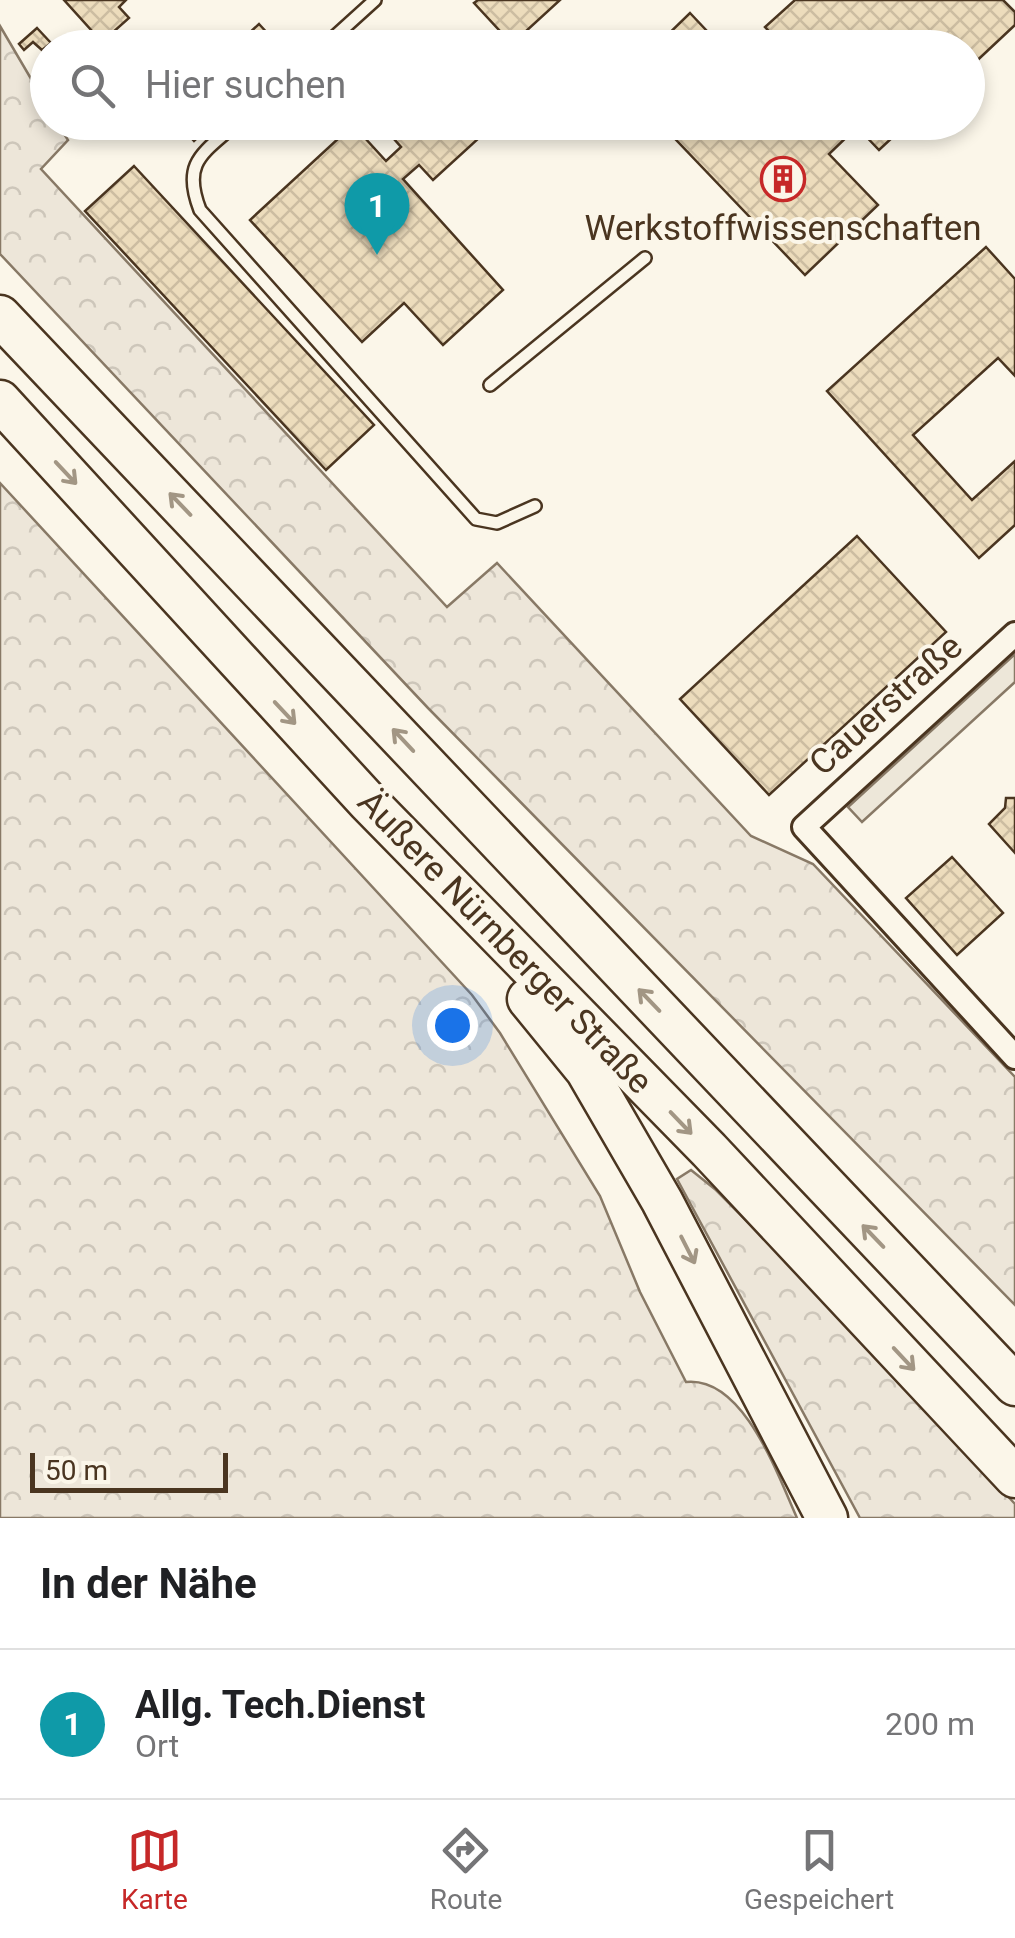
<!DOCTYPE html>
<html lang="de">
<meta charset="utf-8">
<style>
body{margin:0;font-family:Roboto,sans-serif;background:#f2f2f2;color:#202124}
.scale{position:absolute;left:30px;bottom:25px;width:198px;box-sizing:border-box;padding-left:10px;border:5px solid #4a3520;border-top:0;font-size:28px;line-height:35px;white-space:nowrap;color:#4a3520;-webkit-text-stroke:8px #fbf6e9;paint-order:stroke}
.you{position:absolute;left:452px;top:1025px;width:35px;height:35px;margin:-25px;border:8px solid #fff;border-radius:50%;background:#1a73e8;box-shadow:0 0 0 15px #1a73e833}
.badge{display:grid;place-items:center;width:65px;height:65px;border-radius:50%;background:#c62828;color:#fff;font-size:32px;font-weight:700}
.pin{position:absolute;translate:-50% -82px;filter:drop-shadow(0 2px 5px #0008)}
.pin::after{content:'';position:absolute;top:52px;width:35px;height:30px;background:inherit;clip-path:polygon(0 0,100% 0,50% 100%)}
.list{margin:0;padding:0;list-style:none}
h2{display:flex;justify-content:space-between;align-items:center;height:130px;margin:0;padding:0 40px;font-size:42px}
h2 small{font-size:32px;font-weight:400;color:#757577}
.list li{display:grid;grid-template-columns:65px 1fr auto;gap:30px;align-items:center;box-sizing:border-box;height:150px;padding:0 40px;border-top:2px solid #e0e0e0}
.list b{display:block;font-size:38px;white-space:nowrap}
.list p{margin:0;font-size:32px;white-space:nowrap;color:#757577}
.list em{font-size:32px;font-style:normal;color:#757577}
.icon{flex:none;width:55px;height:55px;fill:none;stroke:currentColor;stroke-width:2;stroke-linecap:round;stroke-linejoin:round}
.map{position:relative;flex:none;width:1015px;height:1518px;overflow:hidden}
.search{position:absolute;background:#fff;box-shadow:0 5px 15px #0003;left:30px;right:30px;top:30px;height:110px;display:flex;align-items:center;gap:25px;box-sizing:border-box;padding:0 35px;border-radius:55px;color:#757577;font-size:38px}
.sheet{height:280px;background:#fff}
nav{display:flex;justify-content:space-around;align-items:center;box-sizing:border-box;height:140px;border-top:2px solid #e0e0e0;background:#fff;font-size:28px;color:#757577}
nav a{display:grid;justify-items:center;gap:5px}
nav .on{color:#c62828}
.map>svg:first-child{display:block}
.forest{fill:url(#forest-crowns);stroke:#887966;stroke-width:2.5}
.parking{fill:#ede7d9;stroke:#887966;stroke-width:2.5}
.building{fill:url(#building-cross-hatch);stroke:#4a3520;stroke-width:2.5}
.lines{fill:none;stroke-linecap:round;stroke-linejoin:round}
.service-casing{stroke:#4a3520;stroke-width:16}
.minor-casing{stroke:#4a3520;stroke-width:28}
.trunk-casing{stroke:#4a3520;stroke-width:45}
.service{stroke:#fbf6e9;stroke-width:11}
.minor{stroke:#fbf6e9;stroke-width:22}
.trunk{stroke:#fbf6e9;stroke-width:40}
.oneway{stroke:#a29684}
.labels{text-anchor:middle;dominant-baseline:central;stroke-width:8;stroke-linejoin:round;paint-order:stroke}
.poi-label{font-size:35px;fill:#4a3520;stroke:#fbf6e9}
.street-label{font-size:35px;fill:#4a3520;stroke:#fbf6e9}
</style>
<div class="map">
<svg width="1015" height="1518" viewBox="0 0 1015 1518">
<defs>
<pattern id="forest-crowns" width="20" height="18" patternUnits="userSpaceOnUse" patternTransform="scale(2.5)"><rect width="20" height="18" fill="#ede6d9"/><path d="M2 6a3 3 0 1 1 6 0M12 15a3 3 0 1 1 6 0" fill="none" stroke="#cdc6ba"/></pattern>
<pattern id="building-cross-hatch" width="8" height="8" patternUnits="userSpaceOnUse" patternTransform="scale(2.5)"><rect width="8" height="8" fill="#ecdcbc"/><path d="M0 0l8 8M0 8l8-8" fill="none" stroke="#ccbda1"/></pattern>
</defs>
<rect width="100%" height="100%" fill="#fbf6e9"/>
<g class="forest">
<polygon points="0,26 47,106 48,122 57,123 68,140 41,169 447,607 497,563 751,836 813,864 1015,1077 1015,1305 428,708 0,254"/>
<path d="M 0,483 L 472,995 L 500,1033 L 600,1196 L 640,1292 L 686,1382 C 744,1376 778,1476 797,1518 L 0,1518 Z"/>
<polygon points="691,1170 716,1190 835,1310 1015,1504 1015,1518 860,1518 677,1179"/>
</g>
<polygon class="parking" points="1015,654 1015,682 862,822 848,807"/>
<g class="building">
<polygon points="64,0 126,0 119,7 129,18 102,42"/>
<polygon points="478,0 560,0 512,44 474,3"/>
<polygon points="795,0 1003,0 1015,12 1015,25 968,69 968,48 785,48 765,27"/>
<polygon points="690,13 723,48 654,48"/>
<polygon points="259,24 281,48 233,48"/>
<polygon points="37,28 51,43 42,50 33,42 24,50 19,44"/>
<polygon points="177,122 214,122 194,141"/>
<polygon points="379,122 465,122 479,138 433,180 419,165 403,179 503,290 443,345 404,303 362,342 250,220 353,125 386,161 401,147"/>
<polygon points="659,122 795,122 803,130 811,122 909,122 879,150 857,127 829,154 878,205 805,275"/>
<polygon points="134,166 374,425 326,470 85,211"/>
<polygon points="986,247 1015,279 1015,376 998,358 913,435 972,500 1015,461 1015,525 979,558 827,391"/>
<polygon points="857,536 946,632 769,795 680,699"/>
<polygon points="1006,798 1015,798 1015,853 989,824 1005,808"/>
<polygon points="952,857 1003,913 957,955 906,898"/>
</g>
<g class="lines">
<defs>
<g id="service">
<polyline points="322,48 375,0"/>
<path d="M 238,122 C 204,153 181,161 200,210 L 476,519 L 497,523 L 535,506"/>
<polyline points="490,385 645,258"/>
</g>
<polyline id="minor" points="1015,634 804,827 1015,1057"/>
<g id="trunk">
<polyline points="0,316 1015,1385"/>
<polyline points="0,401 368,802 709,1150 1015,1477"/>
<polyline points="528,999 586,1070 662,1201 827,1518"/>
</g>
</defs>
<use href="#service" class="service-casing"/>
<use href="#minor" class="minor-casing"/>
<use href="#trunk" class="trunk-casing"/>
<use href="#service" class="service"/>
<use href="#minor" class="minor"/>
<use href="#trunk" class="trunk"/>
</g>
<defs><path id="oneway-shaft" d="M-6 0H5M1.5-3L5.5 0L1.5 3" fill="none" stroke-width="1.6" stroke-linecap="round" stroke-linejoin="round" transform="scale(2.5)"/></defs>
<g class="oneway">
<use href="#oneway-shaft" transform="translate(66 473) rotate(47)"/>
<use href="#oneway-shaft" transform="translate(180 504) rotate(-134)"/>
<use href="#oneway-shaft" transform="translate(285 713) rotate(47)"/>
<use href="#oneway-shaft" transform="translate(403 740) rotate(-133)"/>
<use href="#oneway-shaft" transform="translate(649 1000) rotate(-134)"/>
<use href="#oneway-shaft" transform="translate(681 1123) rotate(46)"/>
<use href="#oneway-shaft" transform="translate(873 1236) rotate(-134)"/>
<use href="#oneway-shaft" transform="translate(688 1250) rotate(63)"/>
<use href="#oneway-shaft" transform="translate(904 1359) rotate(47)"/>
</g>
<defs>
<symbol id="building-ring" viewBox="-11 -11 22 22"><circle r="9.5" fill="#fbf6e9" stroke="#c62828" stroke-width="1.5"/><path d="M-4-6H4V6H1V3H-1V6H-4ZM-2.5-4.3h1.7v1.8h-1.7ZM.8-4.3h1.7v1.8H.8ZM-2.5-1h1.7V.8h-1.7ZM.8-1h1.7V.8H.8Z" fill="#c62828"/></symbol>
</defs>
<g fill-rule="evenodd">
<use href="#building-ring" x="758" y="154" width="50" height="50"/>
</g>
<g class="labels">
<g class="poi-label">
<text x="783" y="228">Werkstoffwissenschaften</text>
</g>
<g class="street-label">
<text transform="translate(886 705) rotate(-42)">Cauerstraße</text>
<text transform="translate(505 942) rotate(46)">Äußere Nürnberger Straße</text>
</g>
</g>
</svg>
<div class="scale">50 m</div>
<div class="you"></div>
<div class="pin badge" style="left:377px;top:255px;background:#0f9aa8">1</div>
<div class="search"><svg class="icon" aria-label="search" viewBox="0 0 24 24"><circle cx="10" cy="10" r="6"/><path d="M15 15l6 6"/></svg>Hier suchen</div>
</div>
<section class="sheet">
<h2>In der Nähe<small></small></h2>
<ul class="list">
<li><span class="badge" style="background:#0f9aa8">1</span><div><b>Allg. Tech.Dienst</b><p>Ort</p></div><em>200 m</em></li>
</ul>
</section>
<nav>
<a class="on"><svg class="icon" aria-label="map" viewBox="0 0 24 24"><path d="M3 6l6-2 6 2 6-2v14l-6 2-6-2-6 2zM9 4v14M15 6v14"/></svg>Karte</a>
<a><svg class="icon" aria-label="directions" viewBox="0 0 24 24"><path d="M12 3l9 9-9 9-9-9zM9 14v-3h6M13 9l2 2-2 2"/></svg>Route</a>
<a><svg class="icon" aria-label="saved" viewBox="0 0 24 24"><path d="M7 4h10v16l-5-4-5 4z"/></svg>Gespeichert</a>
</nav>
